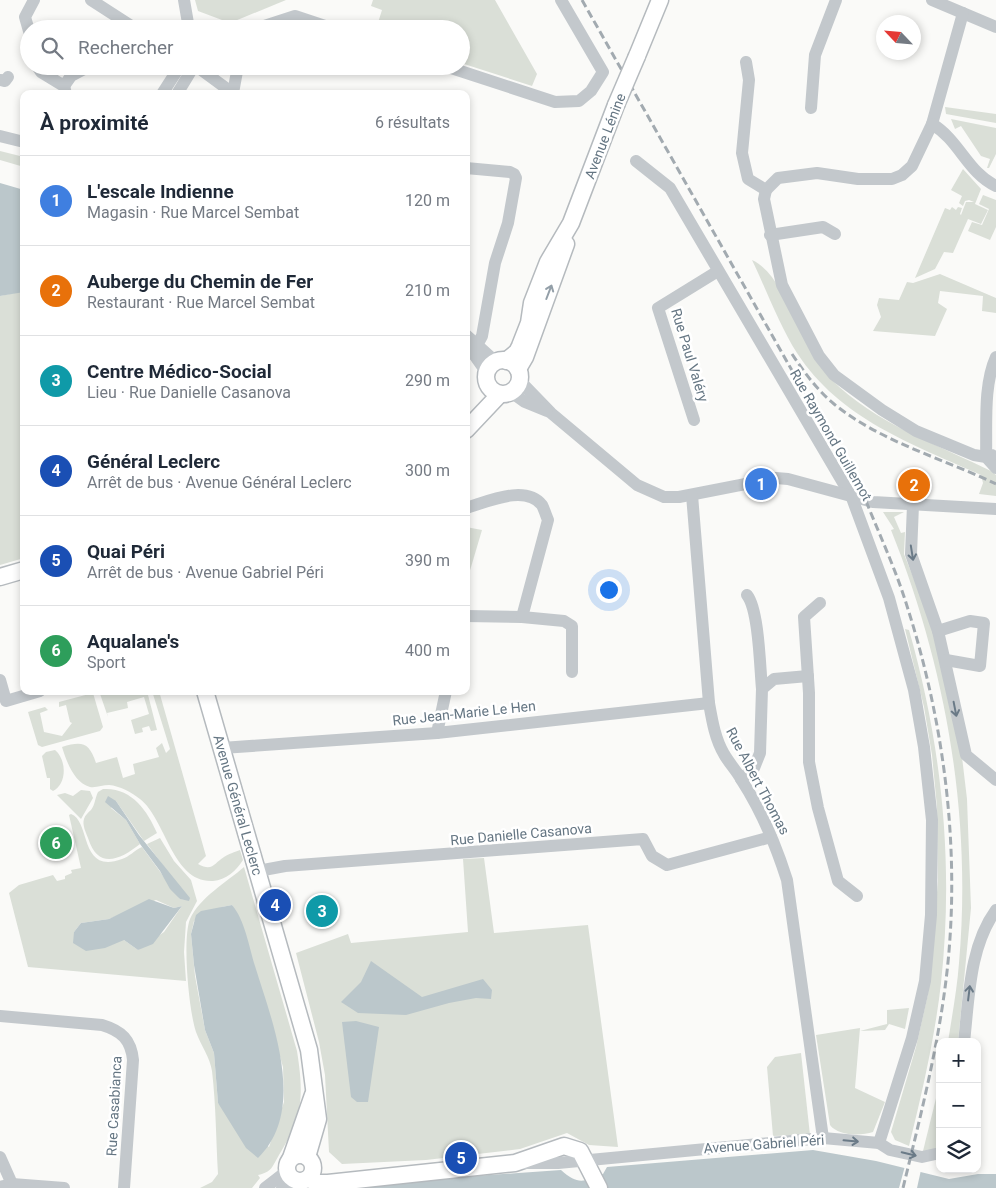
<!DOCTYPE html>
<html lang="fr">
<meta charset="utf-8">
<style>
body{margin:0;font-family:Roboto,sans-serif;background:#f6f6f7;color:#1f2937}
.controls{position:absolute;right:15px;bottom:15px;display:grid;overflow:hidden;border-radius:10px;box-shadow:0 2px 8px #0003}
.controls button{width:45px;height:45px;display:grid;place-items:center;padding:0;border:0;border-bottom:1px solid #e0e1e3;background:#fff;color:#1f2937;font:25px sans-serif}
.compass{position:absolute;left:876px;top:15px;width:45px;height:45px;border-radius:50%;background:#fff;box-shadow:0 2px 8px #0003;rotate:296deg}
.you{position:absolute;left:608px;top:589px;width:18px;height:18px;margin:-12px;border:4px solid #fff;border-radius:50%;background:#1a73e8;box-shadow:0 0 0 8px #1a73e833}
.badge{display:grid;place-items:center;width:32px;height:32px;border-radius:50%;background:#e4572e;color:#fff;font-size:16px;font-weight:700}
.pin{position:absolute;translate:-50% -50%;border:2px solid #fff;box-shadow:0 1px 5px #0006}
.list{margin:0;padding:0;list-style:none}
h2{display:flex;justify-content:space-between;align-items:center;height:65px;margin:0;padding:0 20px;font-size:21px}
h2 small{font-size:16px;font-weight:400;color:#747a83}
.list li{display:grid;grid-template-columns:32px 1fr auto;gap:15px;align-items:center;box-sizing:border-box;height:90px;padding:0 20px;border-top:1px solid #e0e1e3}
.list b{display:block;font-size:19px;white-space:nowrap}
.list p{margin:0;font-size:16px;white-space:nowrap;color:#747a83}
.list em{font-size:16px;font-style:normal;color:#747a83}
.icon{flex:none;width:28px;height:28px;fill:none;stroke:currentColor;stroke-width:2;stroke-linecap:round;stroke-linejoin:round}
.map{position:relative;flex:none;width:996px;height:1188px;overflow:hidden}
.search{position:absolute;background:#fff;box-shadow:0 2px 8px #0003;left:20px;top:20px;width:450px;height:55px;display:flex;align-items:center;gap:12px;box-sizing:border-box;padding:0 18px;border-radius:28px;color:#747a83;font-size:19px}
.panel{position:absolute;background:#fff;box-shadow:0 2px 8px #0003;left:20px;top:90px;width:450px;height:605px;border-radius:10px}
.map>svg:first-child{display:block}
.green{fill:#dadfd7;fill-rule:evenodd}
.water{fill:#bbc7cb}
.pier{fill:#fafaf8}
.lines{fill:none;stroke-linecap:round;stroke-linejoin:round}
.major-casing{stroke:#b5babe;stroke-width:19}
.minor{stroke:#c3c8cc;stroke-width:12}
.major{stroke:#fff;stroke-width:16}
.rail{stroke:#a2aab0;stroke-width:3;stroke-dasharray:8 4;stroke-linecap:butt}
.major-bridge-casing{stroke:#b5babe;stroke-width:19;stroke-linecap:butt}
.major-bridge{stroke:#fff;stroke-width:16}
.oneway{stroke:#939fa8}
.oneway2{stroke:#6a7a87}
.labels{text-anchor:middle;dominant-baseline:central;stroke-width:5;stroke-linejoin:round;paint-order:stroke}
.street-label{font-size:14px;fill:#657683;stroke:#fff}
</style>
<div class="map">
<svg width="996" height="1188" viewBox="0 0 996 1188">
<rect width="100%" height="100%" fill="#fafaf8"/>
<g class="green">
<polygon points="195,0 286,0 230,23 198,11"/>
<polygon points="373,0 495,0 537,74 532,86 461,63 461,29 376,29 382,10 371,6"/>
<polygon points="945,107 996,114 996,123 946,114"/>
<polygon points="951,119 996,128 996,154 989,168 987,168 990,159 981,156 961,126 955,129"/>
<polygon points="0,151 24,157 24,167 0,160"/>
<polygon points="963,169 981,189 975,204 988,210 981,224 968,219 953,253 944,252 935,269 915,278 945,208 950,210 952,207 956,210 958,207 962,208 960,214 961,215 966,202 974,202 969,200 965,201 963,206 959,203 962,196 951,190"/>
<polygon points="983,195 996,200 996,227 990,240 968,231 972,222 982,225 989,209 979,204"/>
<path d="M 752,260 C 786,275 803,350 831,379 C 874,423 939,445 993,472 L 996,475 L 996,496 L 979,494 L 983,483 L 981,475 C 912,444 840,419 797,353 C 780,327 766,289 752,260 Z"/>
<polygon points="940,274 996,298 996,313 982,311 983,296 940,291 938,303 947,309 935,336 873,331 881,317 877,305 879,298 899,300 907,282 913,283"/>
<polygon points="19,292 24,292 24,558 0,565 0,296"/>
<path d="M 883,512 L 904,512 L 894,517 L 901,533 L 905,532 L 904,554 L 931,622 L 962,757 L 967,799 L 971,908 L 958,1042 L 948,1042 C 952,1016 957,989 959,963 C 972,816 946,667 891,530 L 894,529 Z"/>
<polygon points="466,527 482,530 466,584"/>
<path d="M 905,629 L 909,630 C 942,745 954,864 941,983 C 935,1037 922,1093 909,1146 L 895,1140 L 891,1132 L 916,1047 L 928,994 L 938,881 L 937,807 L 932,755 L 924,707 Z"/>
<polygon points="99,691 147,691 157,730 151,731 149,726 142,728 143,732 135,734 131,720 149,714 144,697 127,702 128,708 107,713 108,717"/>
<path d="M 152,691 L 159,691 L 206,856 L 198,864 C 213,872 214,863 224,857 C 228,854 235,852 240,850 L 243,860 C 236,871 226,880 213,881 C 172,883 166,819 140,799 C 131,792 120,786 109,785 C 103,785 96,788 90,787 C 74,783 66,760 62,747 C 82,741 89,742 96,763 L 117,757 L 123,778 L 135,774 L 133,764 L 159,757 L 156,748 L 162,743 L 166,753 L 170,749 Z"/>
<polygon points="93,693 103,727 100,731 42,747 38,745 28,712 45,707 48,710 40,713 44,732 62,736 72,723 70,722 66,705 59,707 59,702"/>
<path d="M 55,750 C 67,760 67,784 53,791 L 50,789 L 50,778 L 47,778 L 42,756 L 46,752 Z"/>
<path d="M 103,789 C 131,787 147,810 157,833 L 144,841 L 116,801 L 111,808 L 126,820 L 140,844 C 120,860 98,870 88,838 C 86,833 82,825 84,819 C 85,815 88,813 91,810 C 95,805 95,798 98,792 Z"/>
<polygon points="81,790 90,791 93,798 81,819 57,795 65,793 73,796"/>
<path d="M 71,814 C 91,821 79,875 122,859 C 129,857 135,850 142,847 L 180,899 L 189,900 L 147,844 L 160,838 L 174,861 L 191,880 L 197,901 L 186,922 L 184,952 L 186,981 L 28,967 L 9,893 L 19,885 L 53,875 L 57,881 L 65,879 L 65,876 L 72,873 L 71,870 L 81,868 L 69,815 ZM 156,900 L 174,908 L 182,906 L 164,932 L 138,950 L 124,940 L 74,932 L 81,923 L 109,919 Z"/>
<polygon points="484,858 494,933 588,925 618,1147 589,1145 567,1133 520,1149 426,1160 342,1164 329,1152 325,1075 319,1042 296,953 348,934 351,943 468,932 463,859"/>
<path d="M 244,867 L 297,1051 C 304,1096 303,1116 279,1155 C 272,1167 272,1172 258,1175 L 260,1178 L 252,1188 L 200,1188 L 212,1182 L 218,1174 C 216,1140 216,1105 212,1071 C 210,1057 201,1046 196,1032 C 189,1012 182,939 190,919 C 200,897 227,882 244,867 ZM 232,905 L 242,925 L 283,1067 L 284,1102 L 269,1147 L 218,1103 L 214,1053 L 205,1030 L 195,976 L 191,934 L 194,921 L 222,907 Z"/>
<polygon points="909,1008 905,1029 889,1024 885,1030 860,1031 887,1024 887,1010"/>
<path d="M 860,1028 L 855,1088 L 885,1102 L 873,1132 C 861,1136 838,1136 830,1125 L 816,1035 Z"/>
<polygon points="801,1053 810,1135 773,1136 767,1067 775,1057"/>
<polygon points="940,1082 940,1147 932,1152 923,1151"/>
</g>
<g class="water">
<polygon points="0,183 24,190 24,292 0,296"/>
<polygon points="108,796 116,801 139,835 190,898 189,901 180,899 170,889 160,871 140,844 126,820 105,802"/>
<polygon points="149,899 174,908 182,906 153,944 138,950 124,940 105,948 86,951 73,943 74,932 81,923 109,919"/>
<path d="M 232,905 C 245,920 249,947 255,966 C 272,1021 308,1110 258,1158 L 246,1148 L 218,1103 L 214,1053 L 205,1030 L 194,965 L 191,934 L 196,915 L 201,911 Z"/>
<polygon points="371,961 422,997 483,979 492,990 491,999 476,998 449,1003 406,1015 358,1013 341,1002 361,982"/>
<polygon points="356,1021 379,1027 368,1102 357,1102 351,1097 342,1022"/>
<path d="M 813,1150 L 876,1161 L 949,1179 L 978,1174 L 996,1174 L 996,1188 L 350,1188 L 419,1180 L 561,1170 C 578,1185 583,1182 603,1174 L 607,1167 Z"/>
</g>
<polygon class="pier" points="905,1166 921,1170 917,1188 899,1188"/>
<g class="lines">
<defs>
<g id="major">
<polyline points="637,56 660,0"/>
<circle cx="503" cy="377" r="17"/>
<polyline points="506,361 517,352 520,346 529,323 532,303 548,262 571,223 616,105"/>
<polyline points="518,369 525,357 566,244"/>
<polyline points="466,430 500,394"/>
<polyline points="0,577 24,570"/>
<polyline points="205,691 309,1050 318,1119 307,1157"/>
<circle cx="300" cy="1168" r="13"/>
<polyline points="291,1158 313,1095"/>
<polyline points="308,1179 319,1183 328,1183 515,1163 564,1146 580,1151 599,1188"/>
</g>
</defs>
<use href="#major" class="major-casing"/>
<g class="minor">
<polyline points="91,0 136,29"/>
<polyline points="184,0 189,29"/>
<polyline points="932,0 996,27"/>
<polyline points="255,29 295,16 334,29"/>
<polyline points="29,31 25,17 34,0"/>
<polyline points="746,62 749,80 742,153 748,179 766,190 778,178 817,173 858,179 892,179 902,175 912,166 932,124 963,13"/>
<polyline points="37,66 41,72 64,86 66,94"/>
<polyline points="196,66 234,94"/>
<polyline points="445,66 555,102 579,101 591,91 603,72 561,0"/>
<polyline points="0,80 5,81 8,77"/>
<polyline points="64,86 71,76 90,66"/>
<polyline points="233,93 238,66"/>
<polyline points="162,94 180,66"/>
<polyline points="177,94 194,66"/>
<polyline points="811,108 815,55 836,0"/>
<path d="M 932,124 C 959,140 968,173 996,186"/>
<polyline points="0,136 24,142"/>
<polyline points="636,161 670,188 852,498 889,598 914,690 924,747 932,820 931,915 925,981 912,1038 879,1143"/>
<polyline points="466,168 510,172 514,174 516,178 508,223 495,263 482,336 477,345"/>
<polyline points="766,190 764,199 782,285 819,356 834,375 882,410 916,431 974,455 986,457 996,468"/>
<polyline points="770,235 823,227 835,234"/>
<polyline points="466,335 496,362"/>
<polyline points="468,346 487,373"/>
<polyline points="520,381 551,413 637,485 664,497 679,497 776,478 788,479 873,502 996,509"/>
<polyline points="511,392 525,402 547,411"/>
<polyline points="694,420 658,308 718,271"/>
<path d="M 992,455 L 986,457 C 987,425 983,386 996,357"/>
<path d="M 692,495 L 709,703 C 712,720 715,739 724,754 C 729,763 736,770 741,779 C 761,810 776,845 787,880 L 823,1138"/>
<polyline points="913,505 911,554 938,631 966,755 996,780"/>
<path d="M 466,508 C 487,502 525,484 542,505 C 544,509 546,515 548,520 L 522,617 L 466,616"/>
<path d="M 747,595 C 759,610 760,669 762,689"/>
<polyline points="820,603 804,617 809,693 809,762 818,808 838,881 857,896"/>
<polyline points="522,617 564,621 572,626 572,672"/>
<polyline points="938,631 970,621 984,623 980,666 946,660"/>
<polyline points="0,680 6,701 40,691"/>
<polyline points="437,733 446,691"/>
<polyline points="222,748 437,733 709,703"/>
<polyline points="741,779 754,768 760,753 762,689 774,679 808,676"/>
<polyline points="258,871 285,866 643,839 652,856 667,865 771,837"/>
<path d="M 0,1016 L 102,1025 C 122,1031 131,1040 133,1060 L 124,1188"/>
<path d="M 964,1042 C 969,999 969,947 996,910"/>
<polyline points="0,1157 12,1184"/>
<polyline points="523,1163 558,1163 823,1138 879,1143 890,1150 922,1157 940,1153"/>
<polyline points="0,1187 12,1184 64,1188"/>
<polyline points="265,1188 287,1171"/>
<polyline points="282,1188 293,1180"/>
</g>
<use href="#major" class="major"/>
<g class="rail">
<path d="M 582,0 L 866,501 C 880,536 896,570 907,606 C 946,728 962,861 945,988 C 936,1056 919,1122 903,1188"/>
<path d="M 792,354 C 804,372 817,390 834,404 C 881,442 942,458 996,484"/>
</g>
<defs>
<polyline id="major-bridge" points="616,105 637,56"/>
</defs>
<use href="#major-bridge" class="major-bridge-casing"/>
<use href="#major-bridge" class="major-bridge"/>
</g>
<defs><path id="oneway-shaft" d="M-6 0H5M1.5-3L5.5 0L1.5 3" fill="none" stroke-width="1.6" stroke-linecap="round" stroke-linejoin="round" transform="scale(1.25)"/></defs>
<use class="oneway" href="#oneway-shaft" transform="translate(549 292) rotate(-69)"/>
<g class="oneway2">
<use href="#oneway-shaft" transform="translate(912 553) rotate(81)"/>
<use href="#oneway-shaft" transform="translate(955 709) rotate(79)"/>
<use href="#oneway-shaft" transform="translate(969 993) rotate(-83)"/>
<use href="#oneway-shaft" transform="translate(851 1141) rotate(5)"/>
<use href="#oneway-shaft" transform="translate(909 1154) rotate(13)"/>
</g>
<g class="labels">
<g class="street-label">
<text transform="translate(605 136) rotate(-69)">Avenue Lénine</text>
<text transform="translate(690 355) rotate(73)">Rue Paul Valéry</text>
<text transform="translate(831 435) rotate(60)">Rue Raymond Guillemot</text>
<text transform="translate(464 713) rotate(-6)">Rue Jean-Marie Le Hen</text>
<text transform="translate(758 781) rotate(62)">Rue Albert Thomas</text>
<text transform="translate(238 805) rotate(74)">Avenue Général Leclerc</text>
<text transform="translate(521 834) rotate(-5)">Rue Danielle Casanova</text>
<text transform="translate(114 1106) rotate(-87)">Rue Casabianca</text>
<text transform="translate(764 1144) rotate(-4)">Avenue Gabriel Péri</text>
</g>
</g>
</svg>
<div class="controls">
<button>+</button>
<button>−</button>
<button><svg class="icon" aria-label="layers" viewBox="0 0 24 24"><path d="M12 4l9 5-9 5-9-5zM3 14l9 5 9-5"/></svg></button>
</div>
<svg class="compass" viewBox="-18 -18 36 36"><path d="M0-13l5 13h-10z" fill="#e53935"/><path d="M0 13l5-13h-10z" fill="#747a83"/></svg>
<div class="you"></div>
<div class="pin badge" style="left:761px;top:484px;background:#3f7fe0">1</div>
<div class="pin badge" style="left:914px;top:485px;background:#e8710a">2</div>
<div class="pin badge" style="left:322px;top:911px;background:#0f9aa8">3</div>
<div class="pin badge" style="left:275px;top:905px;background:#1a4fb4">4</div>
<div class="pin badge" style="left:461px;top:1158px;background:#1a4fb4">5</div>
<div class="pin badge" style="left:56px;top:843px;background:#2e9e5b">6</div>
<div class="search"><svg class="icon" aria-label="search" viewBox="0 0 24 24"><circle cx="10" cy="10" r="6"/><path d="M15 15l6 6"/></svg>Rechercher</div>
<section class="panel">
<h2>À proximité<small>6 résultats</small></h2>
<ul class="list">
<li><span class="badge" style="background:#3f7fe0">1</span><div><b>L'escale Indienne</b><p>Magasin · Rue Marcel Sembat</p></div><em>120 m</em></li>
<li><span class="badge" style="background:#e8710a">2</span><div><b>Auberge du Chemin de Fer</b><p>Restaurant · Rue Marcel Sembat</p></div><em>210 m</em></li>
<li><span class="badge" style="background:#0f9aa8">3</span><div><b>Centre Médico-Social</b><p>Lieu · Rue Danielle Casanova</p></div><em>290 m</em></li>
<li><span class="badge" style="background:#1a4fb4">4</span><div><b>Général Leclerc</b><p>Arrêt de bus · Avenue Général Leclerc</p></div><em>300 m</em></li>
<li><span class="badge" style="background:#1a4fb4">5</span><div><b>Quai Péri</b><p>Arrêt de bus · Avenue Gabriel Péri</p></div><em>390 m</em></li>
<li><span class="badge" style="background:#2e9e5b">6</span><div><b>Aqualane's</b><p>Sport</p></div><em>400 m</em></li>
</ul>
</section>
</div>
